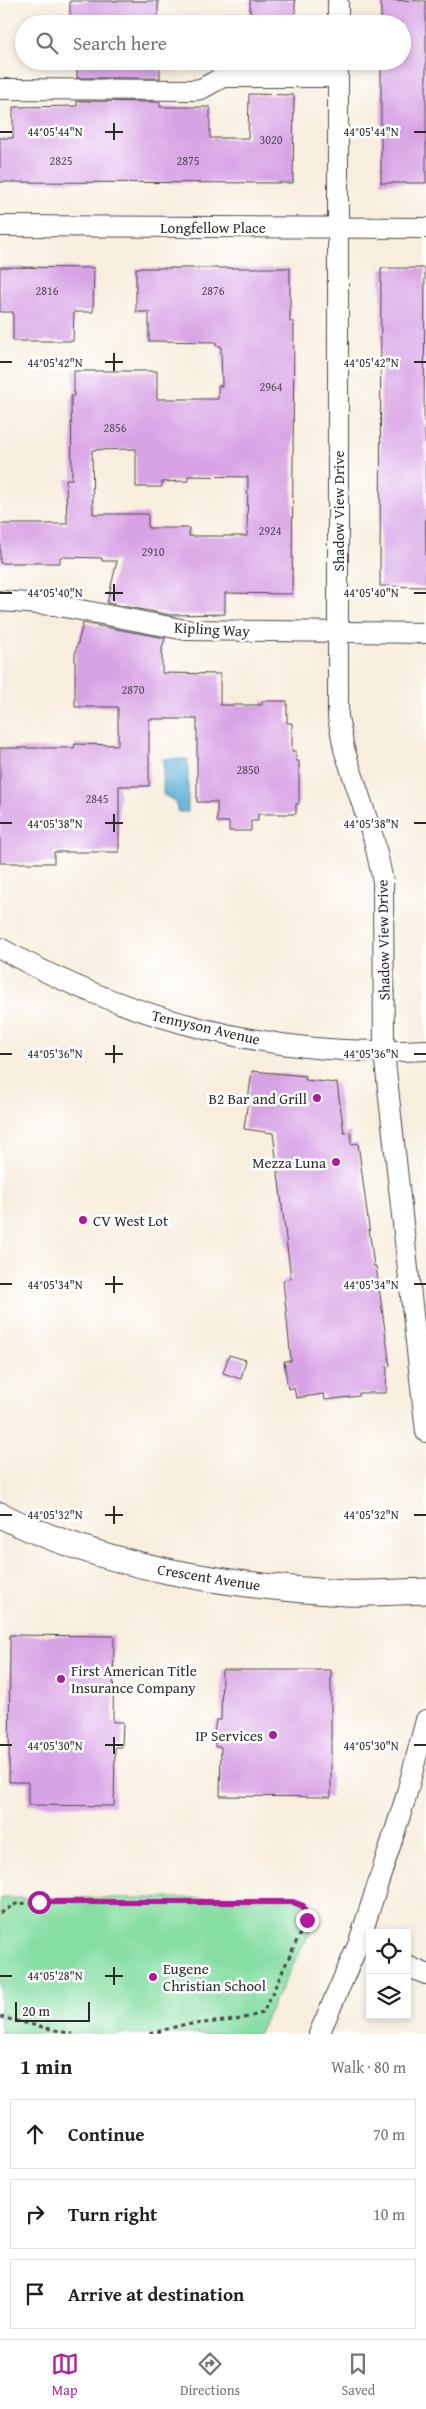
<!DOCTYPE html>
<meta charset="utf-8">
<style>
body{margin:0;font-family:"Gentium Book Plus",serif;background:#f6f6f6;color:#202124}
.controls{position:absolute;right:15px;bottom:15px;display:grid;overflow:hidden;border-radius:0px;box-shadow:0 2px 8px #0003}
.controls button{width:45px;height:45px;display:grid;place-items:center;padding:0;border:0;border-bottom:1px solid #e0e0e0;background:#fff;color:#202124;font:25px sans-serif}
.scale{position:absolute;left:15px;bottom:12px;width:75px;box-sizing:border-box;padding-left:5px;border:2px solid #2b2b2b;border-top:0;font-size:14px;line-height:18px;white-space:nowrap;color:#2b2b2b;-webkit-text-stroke:4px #fff;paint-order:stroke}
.stop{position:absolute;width:15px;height:15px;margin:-11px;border:4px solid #b5179e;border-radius:50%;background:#fff}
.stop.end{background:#b5179e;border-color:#fff;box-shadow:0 1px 5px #0008}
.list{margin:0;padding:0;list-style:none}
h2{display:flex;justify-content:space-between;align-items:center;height:65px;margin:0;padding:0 20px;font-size:21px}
h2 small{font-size:16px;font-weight:400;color:#757577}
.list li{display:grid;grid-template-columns:32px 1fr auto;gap:15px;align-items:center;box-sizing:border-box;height:70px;margin:0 10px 10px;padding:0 10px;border:1px solid #e0e0e0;border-radius:0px}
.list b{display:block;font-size:19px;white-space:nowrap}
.list em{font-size:16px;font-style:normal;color:#757577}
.icon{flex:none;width:28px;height:28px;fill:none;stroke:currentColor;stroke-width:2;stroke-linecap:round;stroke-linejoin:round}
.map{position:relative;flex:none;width:426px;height:2034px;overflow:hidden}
.search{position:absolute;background:#fff;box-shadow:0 2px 8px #0003;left:15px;right:15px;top:15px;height:55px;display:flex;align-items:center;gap:12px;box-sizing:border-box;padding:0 18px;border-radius:28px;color:#757577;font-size:19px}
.sheet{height:305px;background:#fff}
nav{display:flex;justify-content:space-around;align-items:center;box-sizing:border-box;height:70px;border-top:1px solid #e0e0e0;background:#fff;font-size:14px;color:#757577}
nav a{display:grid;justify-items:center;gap:2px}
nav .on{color:#b5179e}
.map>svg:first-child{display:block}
.green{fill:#86dea3;stroke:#588467}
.water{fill:#5aadd5;stroke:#426c80}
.building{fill:#d8a3e5;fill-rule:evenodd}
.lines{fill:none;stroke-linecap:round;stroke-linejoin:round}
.minor-casing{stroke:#4a4846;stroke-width:22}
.tertiary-casing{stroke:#4a4846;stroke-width:27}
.path{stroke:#4a4846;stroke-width:3;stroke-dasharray:4 4;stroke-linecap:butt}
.minor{stroke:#fff;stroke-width:20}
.tertiary{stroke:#fff;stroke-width:25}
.route{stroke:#b5179e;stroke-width:6}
.ticks{fill:none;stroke:#2b2b2b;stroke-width:2}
.poi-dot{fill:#b5179e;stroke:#fff;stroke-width:2}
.labels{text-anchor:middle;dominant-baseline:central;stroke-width:5;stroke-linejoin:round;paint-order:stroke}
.number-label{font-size:12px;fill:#56495a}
.street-label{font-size:15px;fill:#2b2b2b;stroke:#fff}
.poi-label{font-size:15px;fill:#2b2b2b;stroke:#fff;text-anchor:end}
.ticks-label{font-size:12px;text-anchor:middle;fill:#2b2b2b;stroke:#fff;stroke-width:5;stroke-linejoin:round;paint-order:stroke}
</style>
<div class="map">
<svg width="426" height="2034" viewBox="0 0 426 2034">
<rect width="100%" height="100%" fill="#fff"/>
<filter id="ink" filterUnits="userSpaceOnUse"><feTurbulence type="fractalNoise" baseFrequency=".02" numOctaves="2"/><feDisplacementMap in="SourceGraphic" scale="10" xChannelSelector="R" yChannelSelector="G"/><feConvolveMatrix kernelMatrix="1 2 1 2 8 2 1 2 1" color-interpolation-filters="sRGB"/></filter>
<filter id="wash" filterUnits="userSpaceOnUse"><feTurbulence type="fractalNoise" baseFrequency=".0096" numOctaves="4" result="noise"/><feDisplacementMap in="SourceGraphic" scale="20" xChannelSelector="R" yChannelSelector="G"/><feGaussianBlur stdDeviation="1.12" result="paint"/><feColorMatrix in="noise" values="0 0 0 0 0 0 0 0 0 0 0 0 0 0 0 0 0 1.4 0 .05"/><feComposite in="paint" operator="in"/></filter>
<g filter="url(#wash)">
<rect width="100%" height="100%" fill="#f8eede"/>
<polygon class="green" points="0,1898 305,1898 316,1920 258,2034 0,2034"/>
<polygon class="water" points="163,759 188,759 188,812 178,812 174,800 163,795"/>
<g id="blocks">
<g class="building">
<rect x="250" y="0" width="45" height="24"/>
<polygon points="381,0 426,1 426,183 381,183 381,61 402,61 402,24 381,24"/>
<rect x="70" y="1" width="88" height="23"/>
<rect x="77" y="61" width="83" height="17"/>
<polygon points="249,94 294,95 293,183 0,182 0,138 13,138 13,107 77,106 77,101 160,102 160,107 210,107 210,138 248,138"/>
<polygon points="0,267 94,268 93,312 74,312 73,341 13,341 13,312 0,312"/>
<path d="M 136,268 L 290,268 L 290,322 L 294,322 L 292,594 L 225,593 L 225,614 L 171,615 L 107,603 L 117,561 L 102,561 L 102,558 L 60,557 L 60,563 L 0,563 L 0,524 L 67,524 L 66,479 L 72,479 L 71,396 L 74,396 L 74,371 L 157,371 L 157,399 L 218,399 L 218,386 L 222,386 L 221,346 L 216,346 L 216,342 L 149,341 L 149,312 L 136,312 ZM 136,449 L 136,487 L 162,487 L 162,482 L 188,481 L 188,476 L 248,477 L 247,536 L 189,536 L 189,528 L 148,528 L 148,514 L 93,514 L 92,450 Z"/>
<polygon points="381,268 425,268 424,422 425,422 426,587 380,586"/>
<polygon points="83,623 165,638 162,648 162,673 220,674 220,705 262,705 262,701 287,701 287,723 292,723 292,751 296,751 296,761 299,761 299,804 296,804 296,814 258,814 258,821 251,821 251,831 229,831 229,822 217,822 217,802 197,802 197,719 149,719 149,786 119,786 119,852 54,852 54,863 0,863 0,748 74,748 75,744 118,745 118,707 75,707 75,654"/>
<polygon points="252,1071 306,1076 305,1080 337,1083 344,1133 351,1132 351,1144 358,1143 374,1266 376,1266 390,1366 387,1367 386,1393 359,1393 359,1396 325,1400 324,1394 296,1398 294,1388 288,1389 284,1361 291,1361 283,1280 291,1279 273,1133 244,1129"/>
<polygon points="229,1355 246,1360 241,1379 223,1373"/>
<polygon points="10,1635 114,1636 113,1722 123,1722 122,1747 115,1747 114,1806 28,1805 28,1782 9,1782"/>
<polygon points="222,1670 331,1670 331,1797 220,1796 221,1747 215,1747 214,1733 216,1720 221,1720"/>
</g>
</g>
</g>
<g filter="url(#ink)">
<use href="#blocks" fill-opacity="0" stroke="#4a4846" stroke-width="1"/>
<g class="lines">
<defs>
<g id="minor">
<polyline points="338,2 338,24"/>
<polyline points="338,61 338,717 344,749 374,840 383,881 384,1052 426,1432"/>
<polyline points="0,89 194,90 201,89 223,77 338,77"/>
<polyline points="0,226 426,228"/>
<polyline points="0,601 54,605 186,630 426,633"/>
<path d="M 0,948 C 128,1020 279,1059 426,1050"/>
<polyline points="407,1966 426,1974"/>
<polyline points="319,2034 358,1945 405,1800 426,1720"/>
</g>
<path id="tertiary" d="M 0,1515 C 107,1568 228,1586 346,1593 C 373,1594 400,1592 426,1591"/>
</defs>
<use href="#minor" class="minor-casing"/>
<use href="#tertiary" class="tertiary-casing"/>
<g class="path">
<polyline points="0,1913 16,1904 39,1902 293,1902 303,1905 307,1916 305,1923 263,2013 236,2020 182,2025 149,2034"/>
<polyline points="0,2017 72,2034"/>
</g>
<use href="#minor" class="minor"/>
<use href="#tertiary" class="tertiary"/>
</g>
</g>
<g class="lines" filter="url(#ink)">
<polyline class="route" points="39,1902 293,1902 303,1906 307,1920"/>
</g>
<path class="ticks" d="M 114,123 L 114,140M 0,132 L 12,132M 105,132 L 123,132M 414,132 L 426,132M 114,353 L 114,371M 0,362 L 12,362M 105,362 L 123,362M 414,362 L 426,362M 114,584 L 114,601M 0,593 L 12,593M 105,593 L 123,593M 414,593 L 426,593M 114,814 L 114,832M 0,823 L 12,823M 105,823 L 123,823M 414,823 L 426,823M 114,1045 L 114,1063M 0,1054 L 12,1054M 105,1054 L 123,1054M 414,1054 L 426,1054M 114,1276 L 114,1293M 0,1284 L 12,1284M 105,1284 L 123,1284M 414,1284 L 426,1284M 114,1506 L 114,1524M 0,1515 L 12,1515M 105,1515 L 123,1515M 414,1515 L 426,1515M 114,1737 L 114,1754M 0,1745 L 12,1745M 105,1745 L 123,1745M 414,1745 L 426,1745M 114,1967 L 114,1985M 0,1976 L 12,1976M 105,1976 L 123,1976"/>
<g class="poi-dot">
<circle cx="317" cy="1098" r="5"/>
<circle cx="336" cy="1162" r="5"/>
<circle cx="83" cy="1220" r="5"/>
<circle cx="61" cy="1679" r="5"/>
<circle cx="273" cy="1735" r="5"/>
<circle cx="153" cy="1977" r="5"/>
</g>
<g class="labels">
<g class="number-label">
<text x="271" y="139">3020</text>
<text x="61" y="160">2825</text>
<text x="188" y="160">2875</text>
<text x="47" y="290">2816</text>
<text x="213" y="290">2876</text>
<text x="271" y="386">2964</text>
<text x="115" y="427">2856</text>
<text x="270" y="530">2924</text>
<text x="153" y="551">2910</text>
<text x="133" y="689">2870</text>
<text x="248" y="769">2850</text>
<text x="97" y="798">2845</text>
</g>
<g class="street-label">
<text x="213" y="227">Longfellow Place</text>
<text transform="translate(338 511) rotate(-90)">Shadow View Drive</text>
<text transform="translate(212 629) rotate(3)">Kipling Way</text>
<text transform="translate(383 940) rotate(-91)">Shadow View Drive</text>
<text transform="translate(206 1027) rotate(13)">Tennyson Avenue</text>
<text transform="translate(209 1577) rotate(9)">Crescent Avenue</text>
</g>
<g class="poi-label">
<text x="307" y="1098">B2 Bar and Grill</text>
<text x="326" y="1162">Mezza Luna</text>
<text x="93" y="1220" text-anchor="start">CV West Lot</text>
<text x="71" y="1670" text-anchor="start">First American Title<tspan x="71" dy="17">Insurance Company</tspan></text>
<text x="263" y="1735">IP Services</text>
<text x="163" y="1968" text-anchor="start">Eugene<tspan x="163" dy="17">Christian School</tspan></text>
</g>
</g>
<g class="ticks-label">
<text x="55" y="136">44°05'44"N</text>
<text x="371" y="136">44°05'44"N</text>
<text x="55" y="367">44°05'42"N</text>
<text x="371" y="367">44°05'42"N</text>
<text x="55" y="597">44°05'40"N</text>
<text x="371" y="597">44°05'40"N</text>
<text x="55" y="828">44°05'38"N</text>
<text x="371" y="828">44°05'38"N</text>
<text x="55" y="1058">44°05'36"N</text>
<text x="371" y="1058">44°05'36"N</text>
<text x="55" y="1289">44°05'34"N</text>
<text x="371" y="1289">44°05'34"N</text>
<text x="55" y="1519">44°05'32"N</text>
<text x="371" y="1519">44°05'32"N</text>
<text x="55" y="1750">44°05'30"N</text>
<text x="371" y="1750">44°05'30"N</text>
<text x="55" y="1980">44°05'28"N</text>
</g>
</svg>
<div class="controls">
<button><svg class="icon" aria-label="locate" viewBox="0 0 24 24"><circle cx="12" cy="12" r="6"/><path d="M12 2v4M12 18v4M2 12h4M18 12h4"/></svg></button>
<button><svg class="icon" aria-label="layers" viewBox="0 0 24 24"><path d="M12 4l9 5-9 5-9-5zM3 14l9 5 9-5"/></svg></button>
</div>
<div class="scale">20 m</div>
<div class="stop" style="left:39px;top:1902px"></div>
<div class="stop end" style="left:307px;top:1920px"></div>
<div class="search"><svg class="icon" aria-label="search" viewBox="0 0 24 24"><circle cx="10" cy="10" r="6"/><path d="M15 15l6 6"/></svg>Search here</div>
</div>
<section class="sheet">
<h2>1 min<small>Walk · 80 m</small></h2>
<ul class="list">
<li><svg class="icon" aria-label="ahead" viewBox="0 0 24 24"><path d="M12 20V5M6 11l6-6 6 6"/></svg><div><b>Continue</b></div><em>70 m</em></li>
<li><svg class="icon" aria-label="right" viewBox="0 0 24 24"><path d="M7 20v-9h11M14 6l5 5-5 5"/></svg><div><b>Turn right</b></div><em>10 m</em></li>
<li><svg class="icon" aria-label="arrive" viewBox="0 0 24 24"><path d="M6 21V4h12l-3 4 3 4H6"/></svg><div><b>Arrive at destination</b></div></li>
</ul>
</section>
<nav>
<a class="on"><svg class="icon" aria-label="map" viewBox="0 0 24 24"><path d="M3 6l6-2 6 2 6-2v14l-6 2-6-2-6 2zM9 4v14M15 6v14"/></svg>Map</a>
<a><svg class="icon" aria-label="directions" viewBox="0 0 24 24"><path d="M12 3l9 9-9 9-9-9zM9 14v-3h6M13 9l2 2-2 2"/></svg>Directions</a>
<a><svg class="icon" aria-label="saved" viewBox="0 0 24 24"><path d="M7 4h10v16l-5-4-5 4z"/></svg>Saved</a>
</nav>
